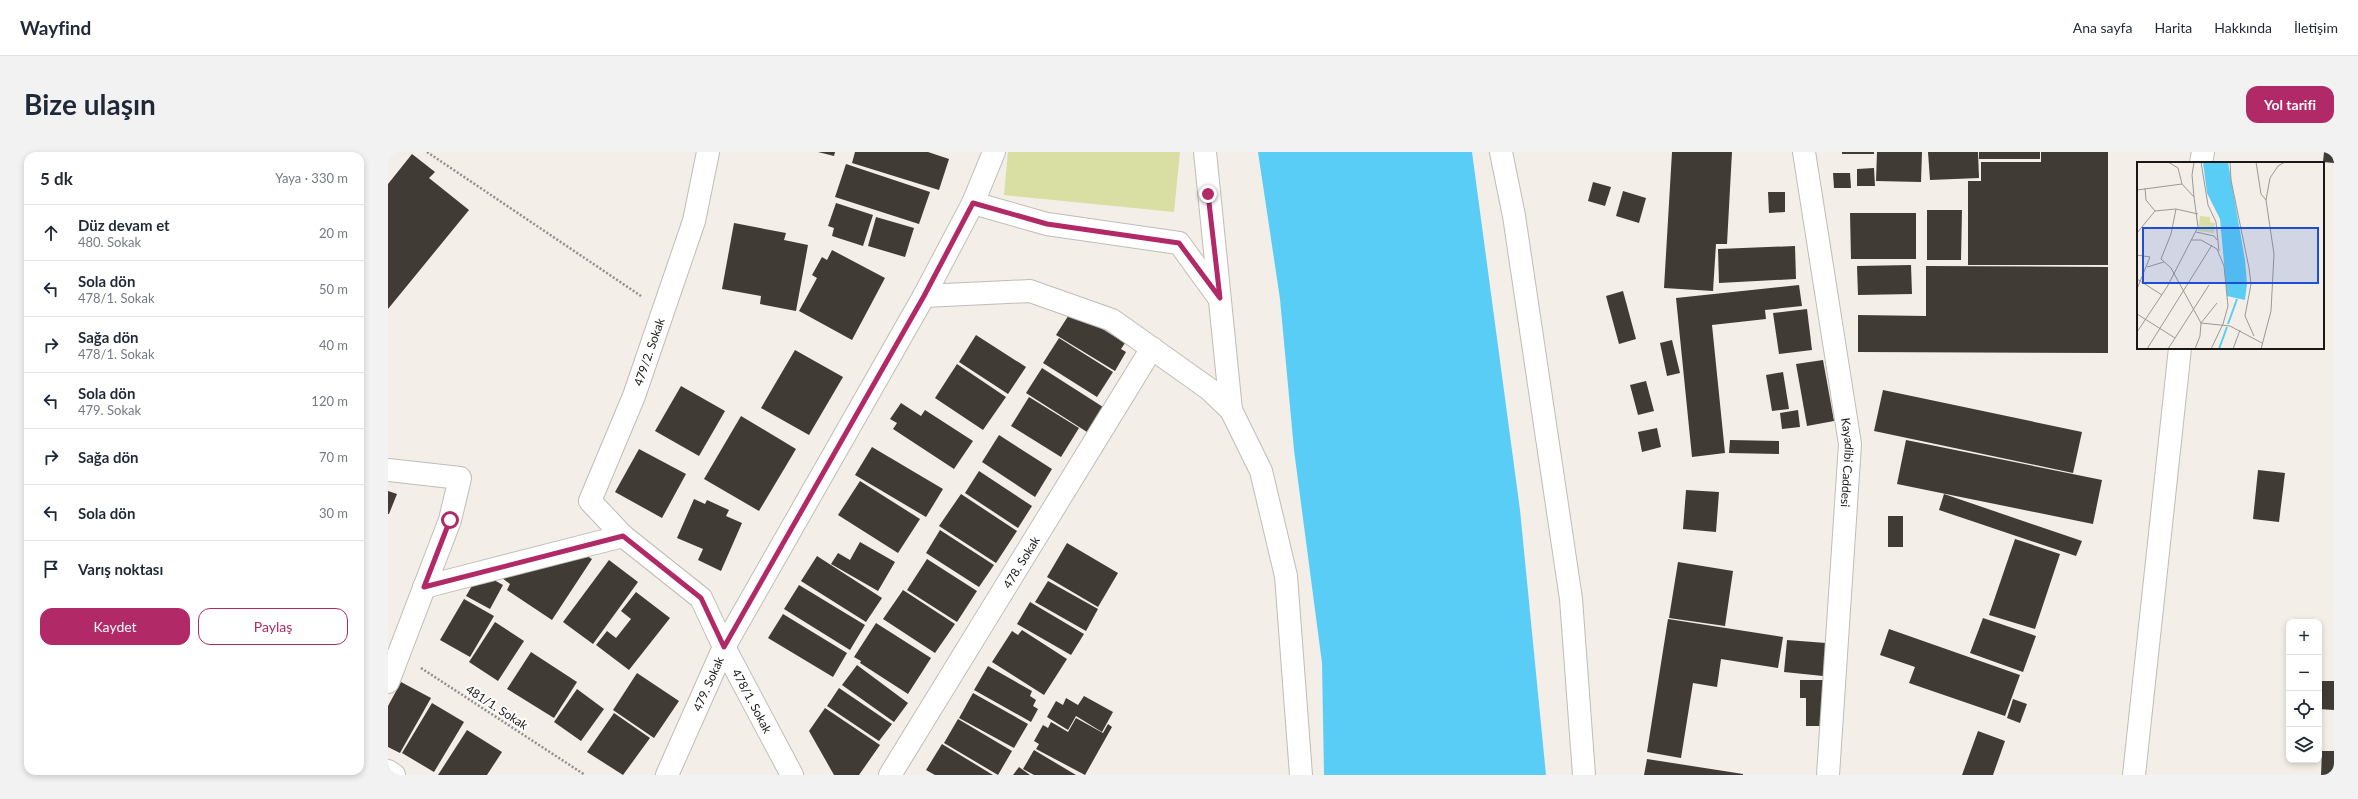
<!DOCTYPE html>
<html lang="tr">
<meta charset="utf-8">
<style>
body{margin:0;font-family:Lato,sans-serif;background:#f2f2f3;color:#1f2937}
.controls{position:absolute;right:12px;bottom:12px;display:grid;overflow:hidden;border-radius:8px;box-shadow:0 2px 6px #0003}
.controls button{width:36px;height:36px;display:grid;place-items:center;padding:0;border:0;border-bottom:1px solid #e0e1e3;background:#fff;color:#1f2937;font:20px sans-serif}
.stop{position:absolute;width:12px;height:12px;margin:-9px;border:3px solid #b22967;border-radius:50%;background:#fff}
.stop.end{background:#b22967;border-color:#fff;box-shadow:0 1px 4px #0008}
.list{margin:0;padding:0;list-style:none}
h2{display:flex;justify-content:space-between;align-items:center;height:52px;margin:0;padding:0 16px;font-size:17px}
h2 small{font-size:13px;font-weight:400;color:#747a83}
.list li{display:grid;grid-template-columns:26px 1fr auto;gap:12px;align-items:center;box-sizing:border-box;height:56px;padding:0 16px;border-top:1px solid #e0e1e3}
.list b{display:block;font-size:15px;white-space:nowrap}
.list p{margin:0;font-size:13px;white-space:nowrap;color:#747a83}
.list em{font-size:13px;font-style:normal;color:#747a83}
.actions{display:flex;gap:8px;padding:12px 16px}
.actions a{flex:1;padding:9px 0;border:1px solid #b22967;border-radius:12px;text-align:center;font-size:14px;color:#b22967}
.actions .main{background:#b22967;color:#fff}
.icon{flex:none;width:22px;height:22px;fill:none;stroke:currentColor;stroke-width:2;stroke-linecap:round;stroke-linejoin:round}
.map{position:relative;flex:none;width:1946px;height:623px;overflow:hidden;border-radius:12px}
header{display:flex;align-items:center;gap:24px;box-sizing:border-box;height:56px;padding:0 20px;background:#fff;border-bottom:1px solid #e0e1e3}
header strong{font-size:19px}
nav{display:flex;gap:22px;margin-inline-start:auto;font-size:14px}
.intro{display:flex;align-items:center;justify-content:space-between;box-sizing:border-box;height:96px;padding:0 24px}
h1{margin:0;font-size:28px}
.button{padding:10px 18px;border-radius:12px;background:#b22967;color:#fff;font-size:14px;font-weight:700}
main{display:flex;gap:24px;padding:0 24px}
aside{flex:1;background:#fff;border-radius:12px;box-shadow:0 2px 6px #0003}
.map>svg:first-child{display:block}
.green{fill:#d9dea3}
.water{fill:#5acdf6}
.building{fill:#403b35}
.lines{fill:none;stroke-linecap:round;stroke-linejoin:round}
.minor-casing{stroke:#c1bcb5;stroke-width:24}
.path{stroke:#928e89;stroke-width:2.5;stroke-dasharray:2 2;stroke-linecap:butt}
.minor{stroke:#fff;stroke-width:22}
.route{stroke:#b22967;stroke-width:5}
.labels{text-anchor:middle;dominant-baseline:central;stroke-width:4;stroke-linejoin:round;paint-order:stroke}
.street-label{font-size:12px;fill:#1a1816;stroke:#fff}
.inset-river{fill:none;stroke:#5acdf6;stroke-width:2}
.inset-road{fill:none;stroke:#9c9893;stroke-width:1}
.view{fill:#1d4ed8;fill-opacity:0.15;stroke:#1d4ed8;stroke-width:2}
.inset-edge{fill:none;stroke:#1a1816;stroke-width:2}
</style>
<header>
<strong>Wayfind</strong>
<nav><a>Ana sayfa</a><a>Harita</a><a>Hakkında</a><a>İletişim</a></nav>
</header>
<div class="intro"><h1>Bize ulaşın</h1><a class="button">Yol tarifi</a></div>
<main>
<aside>
<h2>5 dk<small>Yaya · 330 m</small></h2>
<ul class="list">
<li><svg class="icon" aria-label="ahead" viewBox="0 0 24 24"><path d="M12 20V5M6 11l6-6 6 6"/></svg><div><b>Düz devam et</b><p>480. Sokak</p></div><em>20 m</em></li>
<li><svg class="icon" aria-label="left" viewBox="0 0 24 24"><path d="M17 20v-9H6M10 6l-5 5 5 5"/></svg><div><b>Sola dön</b><p>478/1. Sokak</p></div><em>50 m</em></li>
<li><svg class="icon" aria-label="right" viewBox="0 0 24 24"><path d="M7 20v-9h11M14 6l5 5-5 5"/></svg><div><b>Sağa dön</b><p>478/1. Sokak</p></div><em>40 m</em></li>
<li><svg class="icon" aria-label="left" viewBox="0 0 24 24"><path d="M17 20v-9H6M10 6l-5 5 5 5"/></svg><div><b>Sola dön</b><p>479. Sokak</p></div><em>120 m</em></li>
<li><svg class="icon" aria-label="right" viewBox="0 0 24 24"><path d="M7 20v-9h11M14 6l5 5-5 5"/></svg><div><b>Sağa dön</b></div><em>70 m</em></li>
<li><svg class="icon" aria-label="left" viewBox="0 0 24 24"><path d="M17 20v-9H6M10 6l-5 5 5 5"/></svg><div><b>Sola dön</b></div><em>30 m</em></li>
<li><svg class="icon" aria-label="arrive" viewBox="0 0 24 24"><path d="M6 21V4h12l-3 4 3 4H6"/></svg><div><b>Varış noktası</b></div></li>
</ul>
<div class="actions"><a class="main">Kaydet</a><a>Paylaş</a></div>
</aside>
<div class="map">
<svg width="1946" height="623" viewBox="0 0 1946 623">
<rect width="100%" height="100%" fill="#f3eee7"/>
<polygon class="green" points="620,0 792,0 786,60 616,43"/>
<polygon class="water" points="870,0 1084,0 1132,358 1158,623 936,623 934,511 906,298 892,147"/>
<g class="building">
<polygon points="430,0 447,0 446,4"/>
<polygon points="467,0 540,0 561,7 551,38 464,11"/>
<polygon points="1284,0 1344,0 1339,92 1328,92 1325,139 1276,136"/>
<rect x="1454" y="0" width="32" height="2"/>
<polygon points="1489,0 1534,0 1533,30 1488,29"/>
<polygon points="1540,0 1590,0 1591,26 1542,28"/>
<rect x="1591" y="0" width="61" height="7"/>
<polygon points="1653,0 1720,0 1720,113 1580,113 1580,29 1593,29 1593,10 1653,10"/>
<polygon points="1936,0 1946,0 1946,11 1935,10"/>
<polygon points="24,2 47,20 41,26 81,58 0,157 0,32"/>
<polygon points="458,12 542,40 531,72 447,45"/>
<polygon points="1486,16 1487,34 1469,34 1469,17"/>
<polygon points="1445,21 1462,21 1463,36 1446,36"/>
<polygon points="1205,30 1223,35 1217,54 1200,49"/>
<polygon points="1235,39 1258,46 1251,71 1228,64"/>
<polygon points="1380,40 1397,40 1397,60 1381,61"/>
<polygon points="448,51 485,63 475,94 444,84 446,76 440,74"/>
<polygon points="1539,58 1574,58 1573,108 1539,108"/>
<polygon points="1462,61 1528,61 1528,107 1463,107"/>
<polygon points="488,65 526,76 517,105 480,94"/>
<polygon points="346,71 398,81 396,88 420,93 408,159 372,152 373,144 334,137"/>
<polygon points="1407,94 1408,127 1331,131 1330,97"/>
<polygon points="444,98 497,126 464,188 411,159 429,126 424,123 434,105 439,108"/>
<polygon points="1523,113 1524,142 1470,143 1469,114"/>
<polygon points="1538,114 1720,115 1720,201 1470,200 1470,163 1538,164"/>
<polygon points="1411,133 1414,154 1377,158 1378,167 1324,173 1337,301 1304,305 1288,146"/>
<polygon points="1235,139 1248,187 1231,192 1218,144"/>
<polygon points="1419,157 1424,198 1391,202 1385,161"/>
<polygon points="684,158 737,191 733,197 738,200 727,219 668,183"/>
<polygon points="588,183 638,215 620,242 571,210"/>
<polygon points="671,186 725,220 709,245 655,211"/>
<polygon points="1284,188 1292,221 1279,224 1272,191"/>
<polygon points="407,198 455,225 421,283 373,256"/>
<polygon points="1435,208 1446,269 1419,274 1408,212"/>
<polygon points="569,212 618,245 595,278 547,246"/>
<polygon points="654,216 715,255 699,280 638,241"/>
<polygon points="1395,220 1401,257 1384,259 1378,223"/>
<polygon points="1258,229 1266,259 1250,263 1242,233"/>
<polygon points="293,234 337,259 311,304 267,279"/>
<polygon points="1495,238 1694,280 1685,321 1486,279"/>
<polygon points="641,245 691,276 673,305 623,274"/>
<polygon points="513,251 533,264 537,258 585,289 566,317 505,277 509,271 502,267"/>
<polygon points="1410,258 1412,275 1394,277 1392,261"/>
<polygon points="353,264 408,297 371,359 316,327"/>
<polygon points="1269,276 1273,295 1254,300 1250,280"/>
<polygon points="611,283 664,317 647,345 594,310"/>
<polygon points="1342,288 1391,289 1391,302 1341,301"/>
<polygon points="1518,288 1714,328 1705,372 1509,332"/>
<polygon points="484,295 555,337 538,365 467,323"/>
<polygon points="251,297 298,322 274,366 227,340"/>
<polygon points="1870,318 1897,321 1891,370 1865,367"/>
<polygon points="591,319 644,354 630,376 577,341"/>
<polygon points="472,329 532,367 510,401 450,363"/>
<polygon points="1298,338 1331,340 1328,380 1295,377"/>
<polygon points="0,339 9,342 1,362 0,362"/>
<polygon points="573,342 629,379 608,411 551,374"/>
<polygon points="1556,342 1694,389 1688,404 1551,358"/>
<polygon points="306,347 317,352 319,348 341,358 338,364 354,371 333,419 310,408 315,397 289,386"/>
<rect x="1500" y="364" width="15" height="31"/>
<polygon points="552,378 606,413 591,435 538,401"/>
<polygon points="1627,387 1672,402 1647,477 1601,463"/>
<polygon points="472,390 507,410 490,439 443,412 450,401 462,408"/>
<polygon points="679,391 730,421 710,455 659,425"/>
<polygon points="194,401 204,407 164,468 119,438 122,432 114,426 119,420"/>
<polygon points="429,404 494,446 478,470 413,429"/>
<polygon points="539,407 589,439 569,470 519,438"/>
<polygon points="221,408 250,430 205,492 175,470"/>
<polygon points="1290,410 1345,419 1337,474 1281,466"/>
<polygon points="97,423 115,433 102,457 78,444 88,427"/>
<polygon points="660,429 710,457 698,479 647,450"/>
<polygon points="411,433 477,473 462,498 396,457"/>
<polygon points="515,438 567,472 547,501 495,467"/>
<polygon points="248,440 282,466 241,518 208,493 219,479 228,486 243,467 233,459"/>
<polygon points="76,447 106,464 82,505 52,488"/>
<polygon points="642,450 696,482 683,503 629,472"/>
<polygon points="395,462 459,501 445,525 380,486"/>
<polygon points="1595,466 1648,484 1635,520 1582,501"/>
<polygon points="1280,467 1395,485 1390,516 1333,507 1329,535 1305,531 1293,606 1259,600"/>
<polygon points="107,470 136,489 110,529 81,510"/>
<polygon points="488,471 543,506 520,542 472,511 473,509 466,505"/>
<polygon points="1501,477 1632,523 1617,564 1521,531 1527,515 1492,503"/>
<polygon points="634,478 679,507 656,543 604,510 624,479 630,483"/>
<polygon points="1399,488 1438,491 1435,524 1396,520"/>
<polygon points="143,500 189,530 166,566 119,537"/>
<polygon points="469,513 520,551 506,570 454,533"/>
<polygon points="600,514 644,539 642,544 648,548 645,554 650,557 643,570 586,538"/>
<polygon points="249,521 291,549 266,586 225,558"/>
<polygon points="1412,528 1440,528 1439,574 1418,574 1418,546 1412,546"/>
<polygon points="1931,529 1946,529 1946,558 1931,557"/>
<polygon points="13,530 43,546 12,601 0,595 0,554"/>
<polygon points="451,536 504,572 491,589 439,554"/>
<polygon points="189,537 216,557 193,589 166,570"/>
<polygon points="585,541 640,572 626,596 571,566"/>
<polygon points="696,544 725,560 714,580 688,564 680,578 659,565 668,549 675,553 678,546 690,553"/>
<polygon points="1625,547 1639,552 1632,571 1619,566"/>
<polygon points="44,551 76,570 46,620 14,601"/>
<polygon points="437,556 492,593 471,623 446,623 421,579"/>
<polygon points="226,561 262,586 235,623 199,600"/>
<polygon points="688,566 715,581 720,572 724,575 697,623 648,597 651,592 646,589 655,573 660,576 663,570 680,580"/>
<polygon points="570,567 624,599 610,623 556,591"/>
<polygon points="79,578 114,600 99,623 50,623"/>
<polygon points="1590,579 1617,589 1605,623 1574,623"/>
<polygon points="554,592 605,623 547,623 538,618"/>
<polygon points="646,598 688,623 646,623 635,617"/>
<polygon points="1934,599 1946,599 1946,623 1933,623"/>
<polygon points="1259,607 1355,622 1355,623 1256,623"/>
<polygon points="631,615 642,623 625,623"/>
</g>
<g class="lines">
<defs>
<g id="minor">
<path id="s1" d="M 320,0 L 306,69 L 246,244 L 202,349 L 235,384 L 313,446 L 336,495 L 404,623"/>
<polyline points="817,0 843,258"/>
<polyline points="1113,0 1126,64 1183,447 1196,623"/>
<path id="s2" d="M 1416,0 L 1462,292 L 1440,623"/>
<polyline points="1813,11 1815,0"/>
<polyline points="585,51 659,72 791,91 831,146"/>
<polyline points="536,144 642,139 724,168 821,237 843,258 873,319 898,424 913,623"/>
<polyline points="0,318 72,326 62,368 0,530"/>
<polyline points="36,435 235,384"/>
<polyline points="0,619 6,623"/>
<path id="s3" d="M 279,623 L 336,495 L 536,144 L 585,51 L 606,0"/>
<path id="s4" d="M 502,623 L 764,196"/>
<polyline points="1746,623 1792,196"/>
</g>
</defs>
<use href="#minor" class="minor-casing"/>
<g class="path">
<polyline points="39,0 253,144"/>
<polyline points="33,516 197,623"/>
</g>
<use href="#minor" class="minor"/>
</g>
<g class="lines">
<polyline class="route" points="62,368 36,435 235,384 313,446 336,495 536,144 585,51 659,72 791,91 832,146 820,42"/>
</g>
<g class="labels">
<g class="street-label">
<text transform="translate(261 200) rotate(-71)">479/2. Sokak</text>
<text stroke="none"><textPath href="#s2" startOffset="314">Kayadibi Caddesi</textPath></text>
<text stroke="none"><textPath href="#s4" startOffset="250">478. Sokak</textPath></text>
<text stroke="none"><textPath href="#s3" startOffset="100">479. Sokak</textPath></text>
<text stroke="none"><textPath href="#s1" startOffset="632">478/1. Sokak</textPath></text>
<text transform="translate(109 555) rotate(33)">481/1. Sokak</text>
</g>
</g>
<g transform="translate(1749 10)">
<rect width="187" height="187" fill="#f3eee7"/>
<path d="M 63,54 L 73,55 L 73,60 L 78,61 L 77,71 L 61,69 Z" fill="#d9dea3"/>
<path d="M 66,0 L 91,0 L 108,98 L 110,122 L 108,138 L 90,134 L 83,57 L 70,31 Z" fill="#5acdf6"/>
<path class="inset-river" d="M 91,162 L 100,137M 82,187 L 90,165"/>
<path class="inset-road" d="M 57,0 L 55,13 L 57,35M 64,0 L 71,43 L 79,60 L 82,89M 93,0 L 94,18 L 112,106 L 114,122 L 108,154 L 117,174M 119,0 L 124,32 L 129,38M 8,26 L 9,38 L 18,49 L 39,47 L 61,52M 0,28 L 45,22M 39,47 L 34,72 L 24,97 L 34,106 L 64,161 L 93,164 L 125,181M 59,70 L 77,74 L 80,78M 0,71 L 18,49M 54,78 L 64,78 L 80,87 L 87,104 L 91,144 L 86,162 L 74,187M 0,93 L 13,95 L 0,127M 10,105 L 27,100M 0,117 L 25,133M 0,152 L 38,176M 0,170 L 30,125 L 61,65 L 57,35 L 45,22 L 41,6 L 31,0M 10,187 L 75,83M 31,187 L 72,123M 58,187 L 63,174 L 64,161 L 80,141M 96,187 L 103,168M 124,187 L 134,149 L 137,92 L 129,38 L 133,16 L 141,4 L 148,0"/>
<path class="view" d="M 6,66 L 181,66 L 181,121 L 6,121 Z"/>
<rect width="187" height="187" class="inset-edge"/>
</g>
</svg>
<div class="controls">
<button>+</button>
<button>−</button>
<button><svg class="icon" aria-label="locate" viewBox="0 0 24 24"><circle cx="12" cy="12" r="6"/><path d="M12 2v4M12 18v4M2 12h4M18 12h4"/></svg></button>
<button><svg class="icon" aria-label="layers" viewBox="0 0 24 24"><path d="M12 4l9 5-9 5-9-5zM3 14l9 5 9-5"/></svg></button>
</div>
<div class="stop" style="left:62px;top:368px"></div>
<div class="stop end" style="left:820px;top:42px"></div>
</div>
</main>
